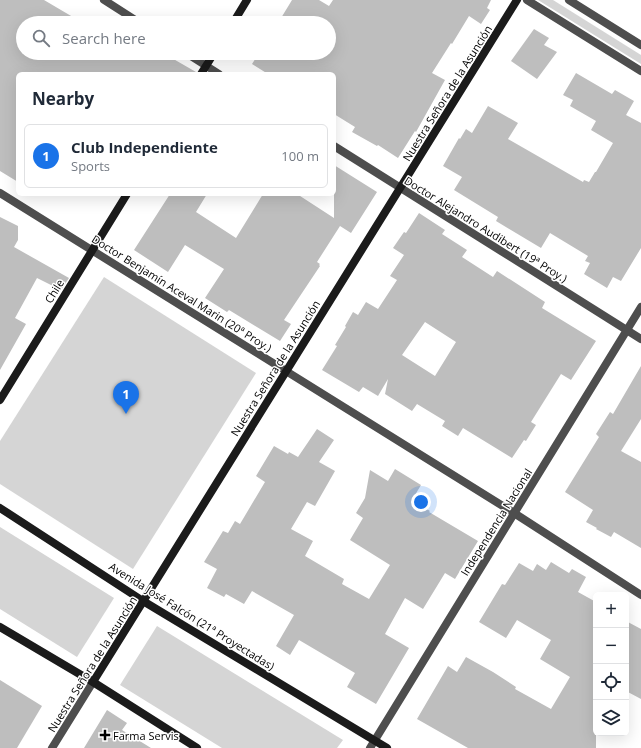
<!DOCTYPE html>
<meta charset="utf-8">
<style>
body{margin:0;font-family:"Open Sans",sans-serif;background:#f6f6f7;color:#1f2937}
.controls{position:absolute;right:12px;bottom:12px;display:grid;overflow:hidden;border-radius:6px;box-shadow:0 4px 16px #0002}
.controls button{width:36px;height:36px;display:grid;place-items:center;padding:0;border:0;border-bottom:1px solid #e0e1e3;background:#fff;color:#1f2937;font:20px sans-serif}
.you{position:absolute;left:421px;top:502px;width:14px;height:14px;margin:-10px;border:3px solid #fff;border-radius:50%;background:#1a73e8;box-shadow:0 0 0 6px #1a73e833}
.badge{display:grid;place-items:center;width:26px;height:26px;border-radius:50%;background:#1a73e8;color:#fff;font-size:13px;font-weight:700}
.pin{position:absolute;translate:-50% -33px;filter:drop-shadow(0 1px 2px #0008)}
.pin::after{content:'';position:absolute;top:21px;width:14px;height:12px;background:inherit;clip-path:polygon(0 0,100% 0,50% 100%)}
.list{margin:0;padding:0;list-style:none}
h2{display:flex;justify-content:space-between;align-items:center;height:52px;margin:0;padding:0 16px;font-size:17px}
h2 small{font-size:13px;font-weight:400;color:#747a83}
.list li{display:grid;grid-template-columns:26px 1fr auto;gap:12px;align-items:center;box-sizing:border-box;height:64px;margin:0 8px 8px;padding:0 8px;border:1px solid #e0e1e3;border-radius:6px}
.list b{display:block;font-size:15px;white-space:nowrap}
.list p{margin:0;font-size:13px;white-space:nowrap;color:#747a83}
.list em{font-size:13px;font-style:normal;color:#747a83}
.icon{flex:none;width:22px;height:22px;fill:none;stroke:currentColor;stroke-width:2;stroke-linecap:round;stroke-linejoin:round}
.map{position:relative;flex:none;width:641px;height:748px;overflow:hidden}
.search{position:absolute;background:#fff;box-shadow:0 4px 16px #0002;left:16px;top:16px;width:320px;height:44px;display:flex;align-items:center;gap:10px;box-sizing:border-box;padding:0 14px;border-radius:22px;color:#747a83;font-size:15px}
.panel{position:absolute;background:#fff;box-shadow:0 4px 16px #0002;left:16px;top:72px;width:320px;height:124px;border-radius:6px}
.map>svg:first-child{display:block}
.green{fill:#d5d5d5}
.building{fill:#bebebe;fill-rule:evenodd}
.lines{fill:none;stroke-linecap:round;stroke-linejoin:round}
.street{stroke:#4e4e4e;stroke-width:8}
.secondary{stroke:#1b1b1b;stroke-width:8}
.poi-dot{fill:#000;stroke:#fff;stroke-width:1.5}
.labels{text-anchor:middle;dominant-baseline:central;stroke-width:3;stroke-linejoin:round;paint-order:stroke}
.street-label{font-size:11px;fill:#000;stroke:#fff}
.poi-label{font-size:11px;fill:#000;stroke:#fff;text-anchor:start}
</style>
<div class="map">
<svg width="641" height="748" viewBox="0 0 641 748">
<rect width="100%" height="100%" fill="#fff"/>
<g class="green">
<polygon points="538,0 553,0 641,55 641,64"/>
<polygon points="104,277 256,373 133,569 0,484 0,441"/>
<polygon points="0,527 114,598 77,657 0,609"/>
<polygon points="157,626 343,740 337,748 222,748 120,685"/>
</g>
<g class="building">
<polygon points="0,0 44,0 83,23 23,23 23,53 163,53 196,72 196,74 18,74 18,182 0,171"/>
<polygon points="292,0 319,0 329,6 333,0 491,0 487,8 490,10 481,24 469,16 452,44 451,43 432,73 445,80 416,132 415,131 398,158 378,145 377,146 352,132 355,127 334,114 334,74 268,74 252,64 259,53 329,53 329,23 278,23"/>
<polygon points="534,29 549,38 544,45 557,52 537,79 511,61"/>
<polygon points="576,73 612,94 615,90 634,101 626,115 641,123 641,248 621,281 613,277 607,288 584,274 590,263 585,261 588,256 550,233 541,248 496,221 498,217 454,190 462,177 443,166 459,138 460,139 466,129 472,133 488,106 518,123 508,139 583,182 584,180 589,182 595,172 596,172 613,143 591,130 596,121 570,106 573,100 563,95"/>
<polygon points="334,165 377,192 351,233 340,226 317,262 320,264 319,265 320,266 284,320 291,324 280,341 229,310 227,312 205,298 224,269 185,245 168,272 134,250 170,194 207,194 196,212 236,238 263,194 297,194 334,218"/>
<path d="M 419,213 L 445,230 L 442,234 L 467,250 L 462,257 L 493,277 L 497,271 L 545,302 L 542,308 L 596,341 L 571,380 L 561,374 L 531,422 L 536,425 L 526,441 L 524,440 L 512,458 L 463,428 L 458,436 L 442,426 L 445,421 L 417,404 L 412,411 L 385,394 L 388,379 L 378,396 L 363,387 L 359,392 L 322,370 L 337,346 L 335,345 L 346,327 L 345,326 L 353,312 L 358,315 L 366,302 L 378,309 L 397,280 L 390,276 L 404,255 L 393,248 L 404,232 L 406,233 ZM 425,322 L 456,342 L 435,376 L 402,355 Z"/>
<polygon points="0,217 18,226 18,240 14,247 69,278 61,290 37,278 15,318 26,324 0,370"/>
<polygon points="641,366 641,419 621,451 641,462 641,548 614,532 611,537 596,529 597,528 586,522 593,510 565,492 599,437 596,434 610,412 613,414"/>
<polygon points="317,429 334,440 319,462 335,471 315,506 307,502 291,529 313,541 305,556 344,579 342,584 369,599 390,565 350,540 363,518 356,513 365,498 370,470 388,481 395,469 421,485 412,500 430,511 429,512 478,541 455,579 445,573 423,609 405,598 385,634 409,648 376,704 347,687 355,673 299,640 290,655 276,646 294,615 252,591 244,604 226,594 224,597 207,588 217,569 204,562 223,531 228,533 235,521 240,524 265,482 256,476 274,446 288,454 289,452 298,457"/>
<polygon points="551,562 569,573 572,569 586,577 578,592 596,602 596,748 468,748 417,719 448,666 457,672 466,657 493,672 516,687 515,689 551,709 570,677 540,659 551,640 517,620 506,638 479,622 502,584 505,585 519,563 533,571 537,564 546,570"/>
<polygon points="626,621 641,629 641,699 626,691"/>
<polygon points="0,680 42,706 17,748 0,748"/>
<polygon points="107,710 127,723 122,730 151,748 84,748"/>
</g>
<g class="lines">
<g class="street">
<polyline points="104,0 140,23"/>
<polyline points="527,0 641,71"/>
<polyline points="569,0 641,45"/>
<polyline points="186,53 219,74"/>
<polyline points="334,146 641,339"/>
<polyline points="0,193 514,513 641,595"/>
<polyline points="52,748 93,682"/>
<polyline points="370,748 641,307"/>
</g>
<g class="secondary">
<polyline points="233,23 247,0"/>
<polyline points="201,74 214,53"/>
<polyline points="0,400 127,194"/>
<polyline points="0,508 143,601 387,748"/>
<polyline points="0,627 93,682 197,748"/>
<polyline points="93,682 517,0"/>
</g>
</g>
<path class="poi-dot" d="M103 729h4v4h4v4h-4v4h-4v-4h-4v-4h4z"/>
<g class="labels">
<g class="street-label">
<text transform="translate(447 93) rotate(-58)">Nuestra Señora de la Asunción</text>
<text transform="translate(486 229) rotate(32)">Doctor Alejandro Audibert (19ª Proy.)</text>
<text transform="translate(54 291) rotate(-58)">Chile</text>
<text transform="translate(182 293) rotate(32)">Doctor Benjamín Aceval Marin (20ª Proy.)</text>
<text transform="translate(275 368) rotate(-58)">Nuestra Señora de la Asunción</text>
<text transform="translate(496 522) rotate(-58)">Independencia Nacional</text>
<text transform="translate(192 616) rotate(32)">Avenida José Falcón (21ª Proyectadas)</text>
<text transform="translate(92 664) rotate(-58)">Nuestra Señora de la Asunción</text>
</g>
<g class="poi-label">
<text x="113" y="735">Farma Servis</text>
</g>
</g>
</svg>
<div class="controls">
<button>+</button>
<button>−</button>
<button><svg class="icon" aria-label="locate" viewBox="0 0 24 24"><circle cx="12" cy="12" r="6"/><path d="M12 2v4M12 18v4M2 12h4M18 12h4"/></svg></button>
<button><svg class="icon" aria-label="layers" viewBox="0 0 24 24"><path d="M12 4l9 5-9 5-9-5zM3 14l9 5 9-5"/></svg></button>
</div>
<div class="you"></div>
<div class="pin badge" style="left:126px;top:414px">1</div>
<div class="search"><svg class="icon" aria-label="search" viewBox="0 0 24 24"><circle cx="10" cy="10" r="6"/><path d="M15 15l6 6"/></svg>Search here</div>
<section class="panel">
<h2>Nearby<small></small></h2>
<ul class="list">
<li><span class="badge">1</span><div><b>Club Independiente</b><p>Sports</p></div><em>100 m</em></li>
</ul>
</section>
</div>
